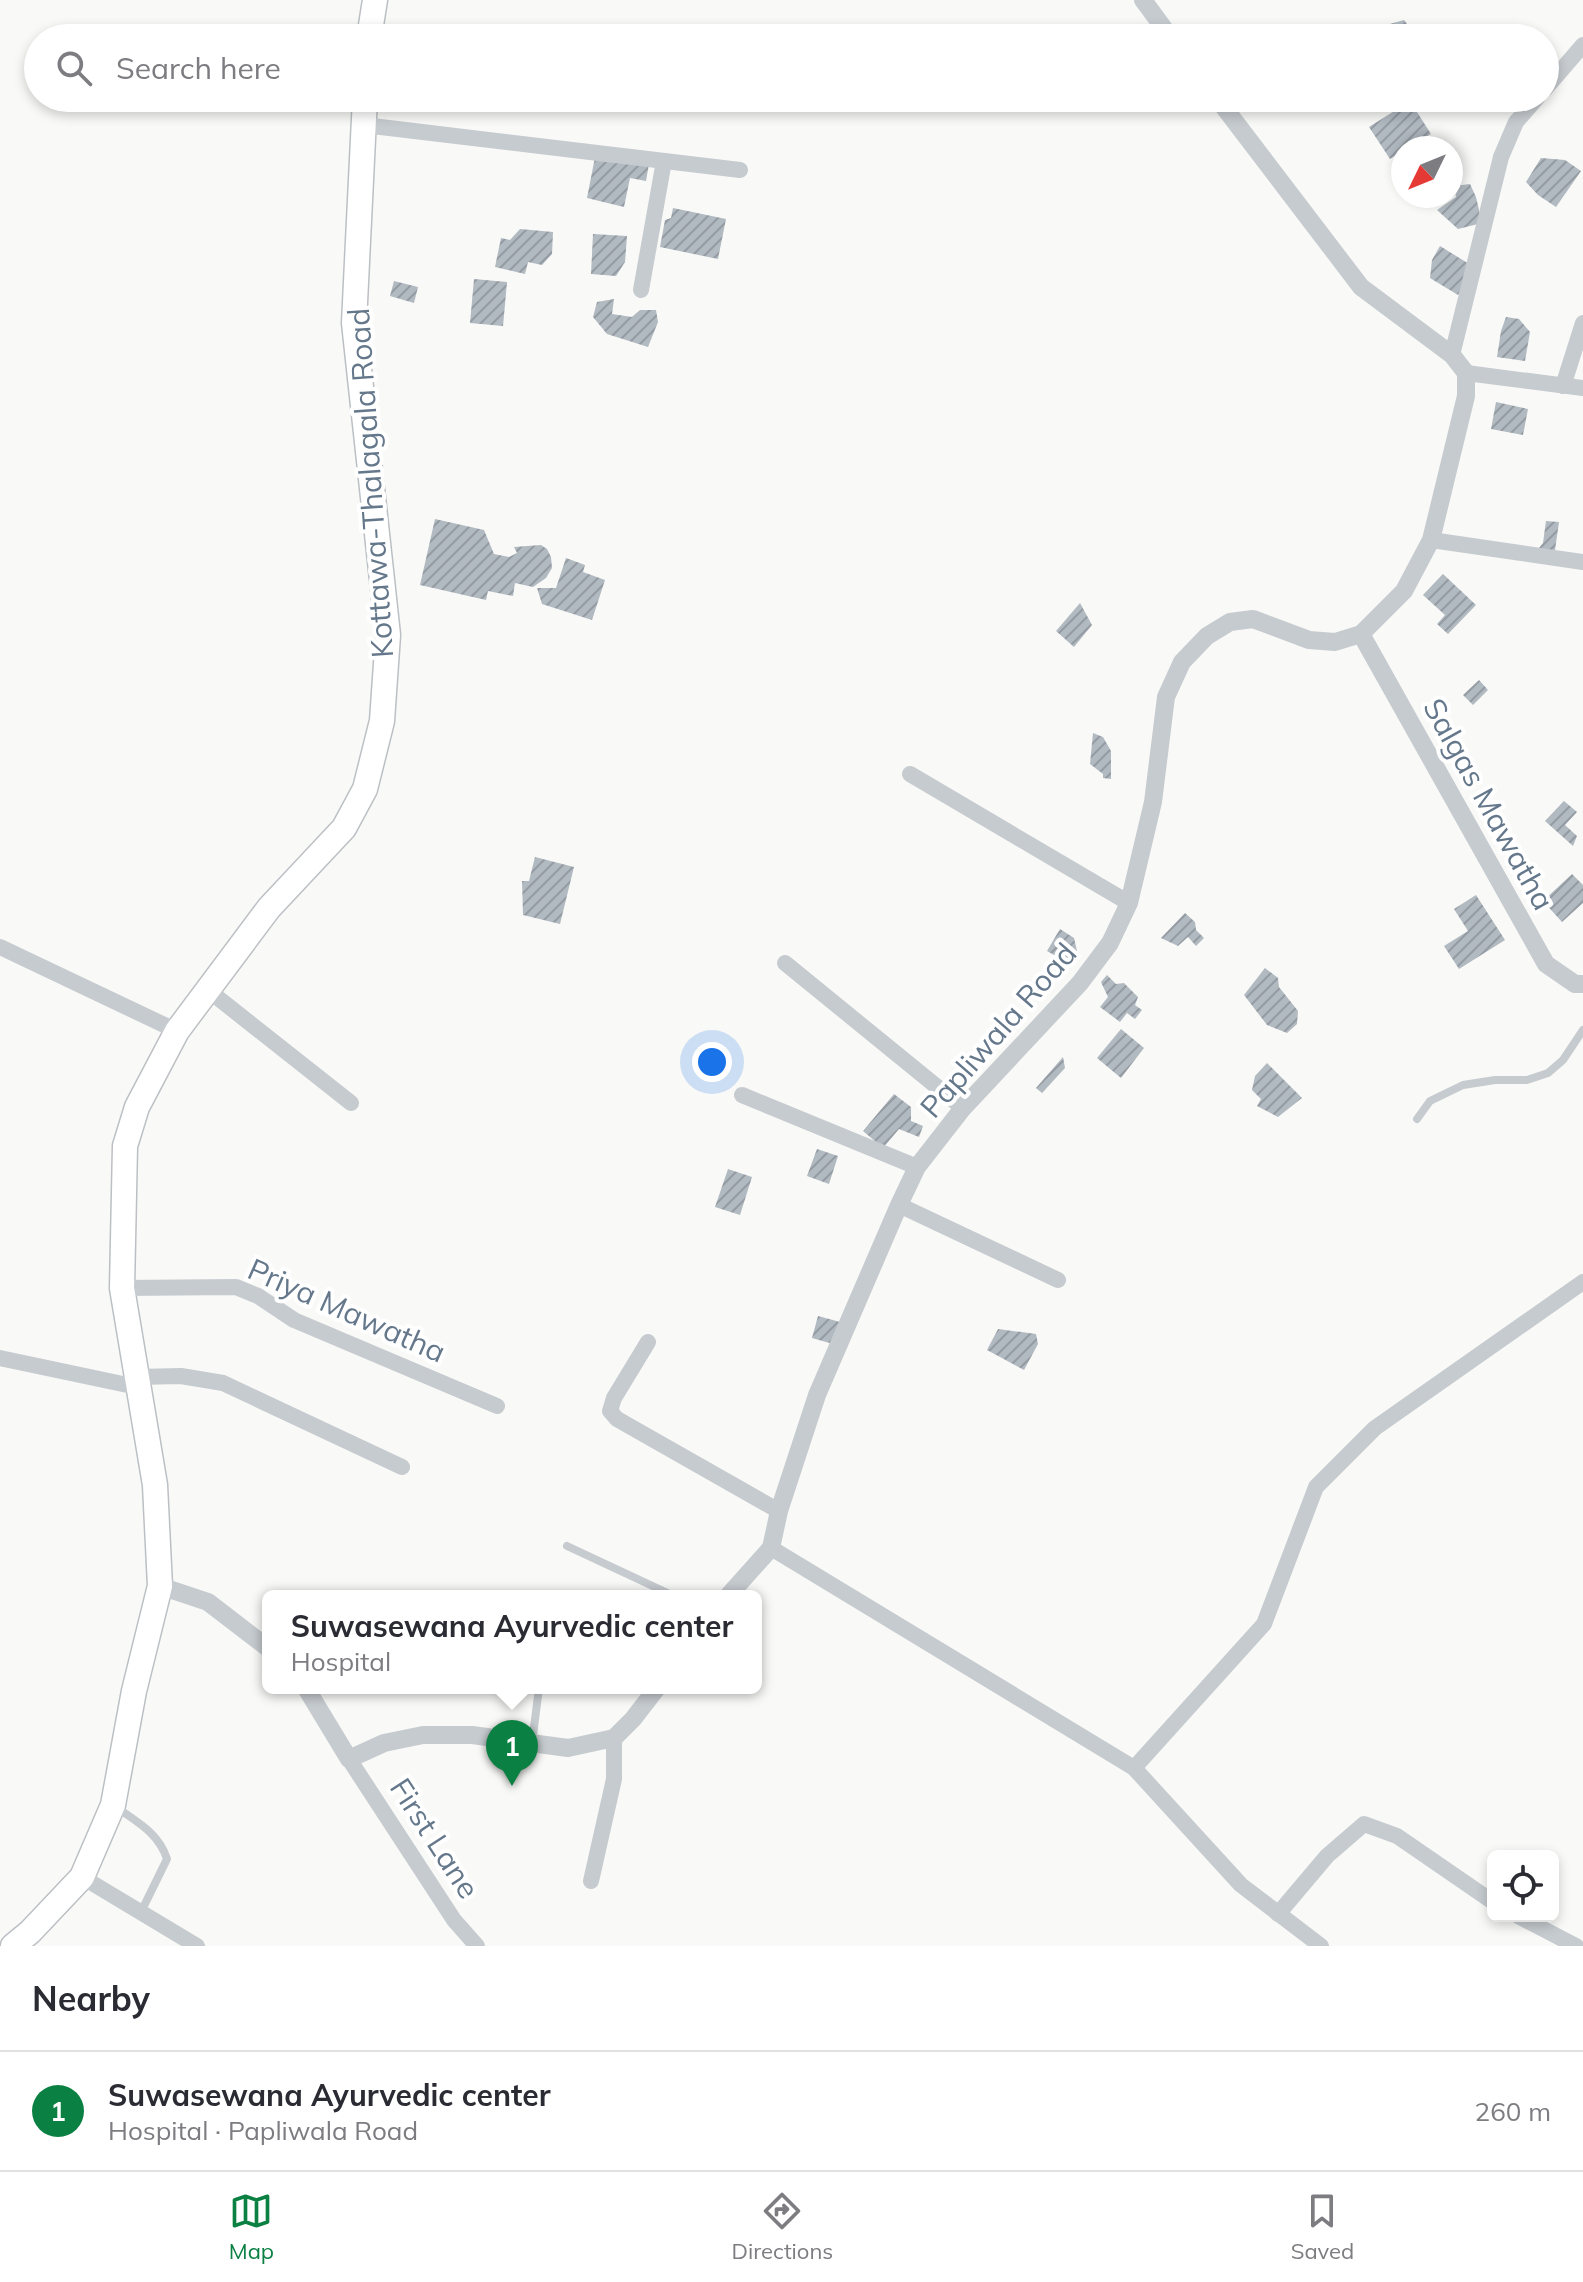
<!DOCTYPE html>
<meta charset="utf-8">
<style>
body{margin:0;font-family:Mulish,sans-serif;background:#f7f7f7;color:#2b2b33}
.controls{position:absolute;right:24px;bottom:24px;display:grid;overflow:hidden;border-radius:12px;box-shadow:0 4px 12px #0003}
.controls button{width:72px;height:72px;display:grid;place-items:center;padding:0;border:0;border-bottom:2px solid #e1e1e2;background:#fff;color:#2b2b33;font:40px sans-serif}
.compass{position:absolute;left:1391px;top:136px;width:72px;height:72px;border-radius:50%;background:#fff;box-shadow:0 4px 12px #0003;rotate:227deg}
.you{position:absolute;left:712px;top:1062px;width:28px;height:28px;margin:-20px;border:6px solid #fff;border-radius:50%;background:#1a73e8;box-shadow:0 0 0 12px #1a73e833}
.badge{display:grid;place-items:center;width:52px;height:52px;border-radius:50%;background:#0b8043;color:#fff;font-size:26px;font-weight:700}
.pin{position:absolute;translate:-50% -66px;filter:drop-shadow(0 2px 4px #0008)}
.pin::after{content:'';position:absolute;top:42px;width:28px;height:24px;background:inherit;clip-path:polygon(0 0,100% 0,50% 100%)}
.popup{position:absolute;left:262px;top:1590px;width:500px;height:104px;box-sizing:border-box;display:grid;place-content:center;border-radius:12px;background:#fff;filter:drop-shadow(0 2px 6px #0005);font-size:26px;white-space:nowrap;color:#7c7c81}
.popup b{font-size:30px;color:#2b2b33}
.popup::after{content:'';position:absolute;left:50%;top:100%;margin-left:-16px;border:16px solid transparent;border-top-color:#fff}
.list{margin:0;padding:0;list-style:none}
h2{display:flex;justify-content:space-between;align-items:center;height:104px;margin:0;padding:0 32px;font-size:34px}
h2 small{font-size:26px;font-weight:400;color:#7c7c81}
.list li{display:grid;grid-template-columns:52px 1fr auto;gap:24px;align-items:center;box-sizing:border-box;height:120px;padding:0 32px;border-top:2px solid #e1e1e2}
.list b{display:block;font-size:30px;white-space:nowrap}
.list p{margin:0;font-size:26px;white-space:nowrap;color:#7c7c81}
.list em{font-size:26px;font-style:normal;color:#7c7c81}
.icon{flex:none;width:44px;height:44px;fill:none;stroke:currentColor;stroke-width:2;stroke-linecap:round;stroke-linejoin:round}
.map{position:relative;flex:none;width:1583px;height:1946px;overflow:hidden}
.search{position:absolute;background:#fff;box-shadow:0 4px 12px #0003;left:24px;right:24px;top:24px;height:88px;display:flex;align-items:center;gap:20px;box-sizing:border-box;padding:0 28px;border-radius:44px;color:#7c7c81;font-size:30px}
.sheet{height:224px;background:#fff}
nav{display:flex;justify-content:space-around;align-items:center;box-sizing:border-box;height:112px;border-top:2px solid #e1e1e2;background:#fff;font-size:22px;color:#7c7c81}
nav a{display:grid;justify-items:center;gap:4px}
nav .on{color:#0b8043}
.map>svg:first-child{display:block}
.building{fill:url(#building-hatch)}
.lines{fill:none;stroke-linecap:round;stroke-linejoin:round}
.primary-casing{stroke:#bcc0c4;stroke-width:27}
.service{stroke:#c6cbcf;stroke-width:8}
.minor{stroke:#c6cbcf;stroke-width:16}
.tertiary{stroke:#c6cbcf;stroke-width:18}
.primary{stroke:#fff;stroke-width:24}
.labels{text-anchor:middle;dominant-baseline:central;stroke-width:8;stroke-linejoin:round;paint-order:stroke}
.street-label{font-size:30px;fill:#65788b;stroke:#fff}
</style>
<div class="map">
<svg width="1583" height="1946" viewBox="0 0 1583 1946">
<defs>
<pattern id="building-hatch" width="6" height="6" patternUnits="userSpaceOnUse" patternTransform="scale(2)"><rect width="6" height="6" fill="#b1b9c1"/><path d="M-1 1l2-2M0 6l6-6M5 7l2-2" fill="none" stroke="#949ba3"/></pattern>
</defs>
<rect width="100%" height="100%" fill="#f9f9f7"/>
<g class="building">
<polygon points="1404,20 1418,38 1381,38 1393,34 1390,24"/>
<polygon points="1410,101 1431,134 1408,148 1403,148 1403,151 1390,159 1369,127"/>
<polygon points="596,152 649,164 646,181 630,178 624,207 587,198"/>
<polygon points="1541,158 1565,160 1581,171 1556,207 1538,195 1526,182"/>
<polygon points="1470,184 1476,197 1482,223 1458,229 1437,210 1456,197 1454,186"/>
<polygon points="673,208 726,219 718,259 660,247 665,220 671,218"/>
<polygon points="520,229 553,232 552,254 542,265 528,262 525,274 495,267 501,238 510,240"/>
<polygon points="593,234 627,236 625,262 616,276 591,274"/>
<polygon points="1440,246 1474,267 1458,295 1430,278 1432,260"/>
<polygon points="474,279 507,282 503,326 470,323"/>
<polygon points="394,281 418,287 414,303 390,296"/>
<polygon points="614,299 612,314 632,317 640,310 656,310 658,322 648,347 607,334 593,317 597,302"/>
<polygon points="1506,317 1519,319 1530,332 1525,361 1497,357 1501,331"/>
<polygon points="1496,402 1528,409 1523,435 1491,429"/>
<polygon points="435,519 484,530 494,554 509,557 517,553 514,547 541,545 547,549 551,557 552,568 546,578 533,587 515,583 513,596 488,591 486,600 420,585"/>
<polygon points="1546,521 1559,522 1554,557 1534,554 1543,543"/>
<polygon points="566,558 585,565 583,572 605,580 592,620 542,604 537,588 556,588"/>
<polygon points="1443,574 1476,605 1448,634 1437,624 1445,615 1423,595"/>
<polygon points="1080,603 1092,625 1074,647 1056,631"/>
<polygon points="1479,680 1488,690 1473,705 1463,695"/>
<polygon points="1093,733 1103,737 1111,751 1111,779 1103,778 1103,774 1090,764"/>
<polygon points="1564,801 1577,812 1565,825 1577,836 1573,846 1545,821"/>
<polygon points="535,857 574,867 560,924 523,915 522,881 529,881"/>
<polygon points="1572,874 1583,885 1583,903 1562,922 1543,901"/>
<polygon points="1476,895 1505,940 1459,969 1444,946 1468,931 1454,909"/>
<polygon points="1185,913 1195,922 1196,930 1204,938 1196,946 1188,937 1178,946 1161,938"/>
<polygon points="1060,929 1074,938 1077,951 1070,964 1047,951"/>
<polygon points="1265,968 1278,978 1279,987 1298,1011 1297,1024 1287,1033 1267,1025 1244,995"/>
<polygon points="1107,975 1116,984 1124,983 1138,997 1135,1005 1142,1010 1135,1019 1127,1013 1120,1022 1100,1007 1108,997 1101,982"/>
<polygon points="1121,1029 1144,1048 1121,1078 1097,1058"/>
<polygon points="1063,1057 1065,1068 1042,1093 1036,1088"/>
<polygon points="1267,1063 1302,1098 1278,1117 1257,1106 1261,1099 1252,1090 1255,1076"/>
<polygon points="894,1094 911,1107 911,1121 923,1126 919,1137 899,1129 883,1148 863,1131"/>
<polygon points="817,1149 838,1156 829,1184 807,1176"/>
<polygon points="728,1169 752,1177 740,1215 715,1207"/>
<polygon points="818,1316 840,1322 833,1344 812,1338"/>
<polygon points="998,1329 1036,1334 1038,1344 1024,1370 987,1350"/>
</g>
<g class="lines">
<defs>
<g id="primary">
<polyline points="369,38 375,0"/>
<polyline points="13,1946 30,1932 82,1877 113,1805 134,1691 160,1586 155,1485 122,1288 125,1146 137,1107 177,1031 269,908 344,828 365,789 382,721 388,635 354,323 365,98"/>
</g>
</defs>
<use href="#primary" class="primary-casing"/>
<g class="service">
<polyline points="1417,1119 1430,1101 1463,1085 1495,1080 1527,1080 1548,1073 1563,1060 1583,1030"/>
<polyline points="567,1546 674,1596"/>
<polyline points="532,1743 539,1688"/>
<path d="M 116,1807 C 137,1822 159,1833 167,1859 L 141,1912"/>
</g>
<g class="minor">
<polyline points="1545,89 1583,45"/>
<polyline points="364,125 740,170"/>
<polyline points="641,290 664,161"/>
<polyline points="1452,355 1501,157 1516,122 1537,98"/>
<polyline points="1466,373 1583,388"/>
<polyline points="1563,386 1583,323"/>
<polyline points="1431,540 1583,562"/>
<polyline points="910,774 1129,903"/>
<polyline points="0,947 177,1031"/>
<polyline points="785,963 963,1108"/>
<polyline points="208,990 351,1103"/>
<polyline points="742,1095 917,1167"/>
<polyline points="899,1205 1058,1280"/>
<polyline points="122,1288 236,1287 258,1296 294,1320 497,1406"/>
<polyline points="648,1342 614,1398 610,1411 617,1419 779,1511"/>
<polyline points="0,1358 137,1387"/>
<polyline points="136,1377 181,1376 223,1383 402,1467"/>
<polyline points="771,1548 1134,1768 1241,1885 1321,1946"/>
<polyline points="349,1759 454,1920 477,1946"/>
<polyline points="1134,1768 1264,1624 1316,1487 1375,1428 1583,1282"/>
<polyline points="82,1877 197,1946"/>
<polyline points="591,1881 614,1779 614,1738"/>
<polyline points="1278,1914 1327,1856 1364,1824 1397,1836 1493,1902"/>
<polyline points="1518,1916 1576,1946"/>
</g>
<g class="tertiary">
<polyline points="1143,0 1171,38"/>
<polyline points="1361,634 1546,964 1575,984 1583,984"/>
<polyline points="160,1586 208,1602 268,1648"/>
<polyline points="728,1596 771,1548 779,1511 817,1395 899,1205 917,1167 963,1108 1080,983 1110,943 1129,903 1153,802 1166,697 1182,662 1207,636 1230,622 1253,619 1309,640 1335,642 1361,634 1404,591 1431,540 1466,396 1466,373 1452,355 1361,287 1217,98"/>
<polyline points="306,1688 349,1759 384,1743 423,1735 472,1735 568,1748 614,1738 633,1719 657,1688"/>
</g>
<use href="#primary" class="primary"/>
</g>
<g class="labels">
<g class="street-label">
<text transform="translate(370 483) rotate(-94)">Kottawa-Thalagala Road</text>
<text transform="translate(1489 804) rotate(61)">Salgas Mawatha</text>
<text transform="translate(998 1030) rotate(-49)">Papliwala Road</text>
<text transform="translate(347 1310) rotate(24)">Priya Mawatha</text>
<text transform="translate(435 1838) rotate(57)">First Lane</text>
</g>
</g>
</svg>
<div class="controls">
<button><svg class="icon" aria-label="locate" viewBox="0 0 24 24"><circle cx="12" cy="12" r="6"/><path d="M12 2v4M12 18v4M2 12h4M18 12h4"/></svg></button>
</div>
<svg class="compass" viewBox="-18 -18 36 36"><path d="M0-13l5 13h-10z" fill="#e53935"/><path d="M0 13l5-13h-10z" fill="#7c7c81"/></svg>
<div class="you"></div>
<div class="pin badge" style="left:512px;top:1786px">1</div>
<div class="popup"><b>Suwasewana Ayurvedic center</b>Hospital</div>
<div class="search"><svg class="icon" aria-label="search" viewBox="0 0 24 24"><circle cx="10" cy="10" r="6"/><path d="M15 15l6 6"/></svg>Search here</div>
</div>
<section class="sheet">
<h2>Nearby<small></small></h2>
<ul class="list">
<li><span class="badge">1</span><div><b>Suwasewana Ayurvedic center</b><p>Hospital · Papliwala Road</p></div><em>260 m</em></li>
</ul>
</section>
<nav>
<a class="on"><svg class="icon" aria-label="map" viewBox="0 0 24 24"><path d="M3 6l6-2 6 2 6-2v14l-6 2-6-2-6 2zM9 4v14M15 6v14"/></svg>Map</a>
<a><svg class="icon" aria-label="directions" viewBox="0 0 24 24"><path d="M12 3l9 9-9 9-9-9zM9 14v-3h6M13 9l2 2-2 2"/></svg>Directions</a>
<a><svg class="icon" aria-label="saved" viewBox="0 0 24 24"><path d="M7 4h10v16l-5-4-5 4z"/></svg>Saved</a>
</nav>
